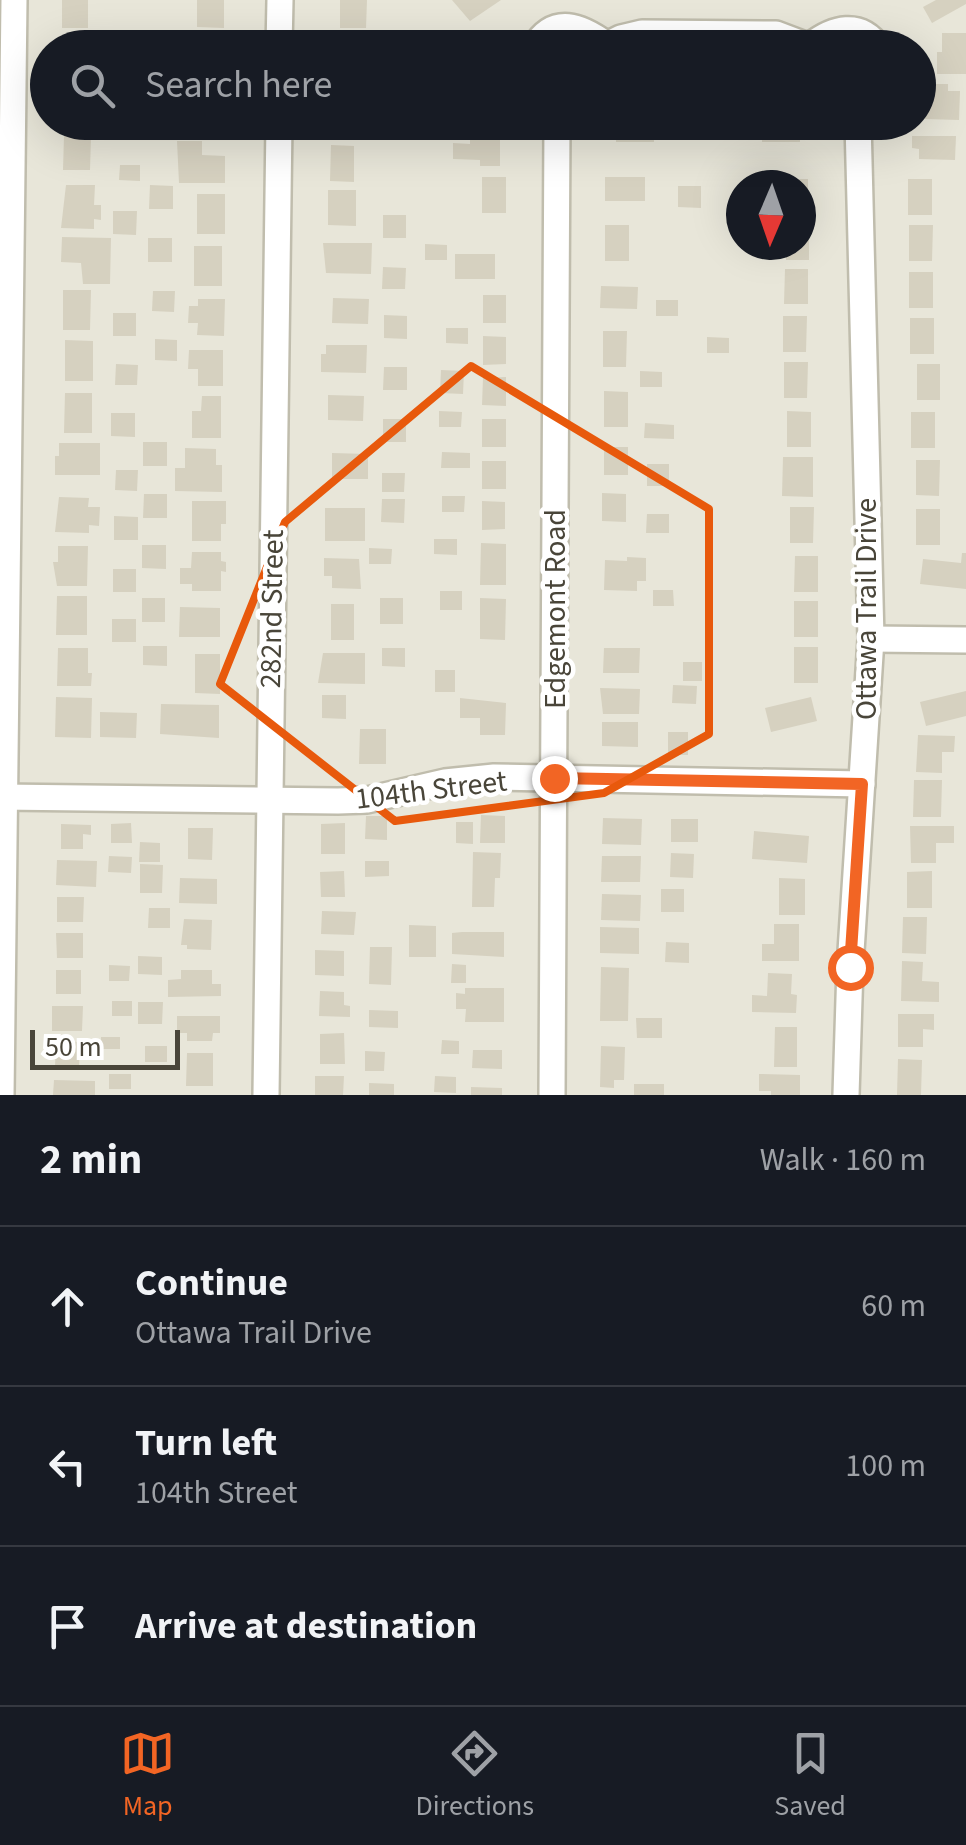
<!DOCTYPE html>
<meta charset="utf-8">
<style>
body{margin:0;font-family:"Source Sans 3",sans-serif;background:#20242c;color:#f1f3f6}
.compass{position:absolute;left:726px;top:170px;width:90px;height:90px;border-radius:50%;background:#171b24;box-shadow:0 10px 40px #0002;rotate:182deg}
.scale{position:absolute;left:30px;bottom:25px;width:150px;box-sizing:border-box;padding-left:10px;border:5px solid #494539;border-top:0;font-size:28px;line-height:35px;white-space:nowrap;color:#494539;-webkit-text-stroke:8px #fff;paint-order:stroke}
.stop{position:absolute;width:30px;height:30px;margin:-22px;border:8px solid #f26524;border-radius:50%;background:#fff}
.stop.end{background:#f26524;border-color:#fff;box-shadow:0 2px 10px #0008}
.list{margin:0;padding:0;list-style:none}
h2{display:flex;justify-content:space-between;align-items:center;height:130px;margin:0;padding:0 40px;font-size:42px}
h2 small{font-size:32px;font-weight:400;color:#9ea1a6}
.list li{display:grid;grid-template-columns:65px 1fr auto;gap:30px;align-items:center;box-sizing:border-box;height:160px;padding:0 40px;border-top:2px solid #363941}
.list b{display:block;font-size:38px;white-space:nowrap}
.list p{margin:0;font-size:32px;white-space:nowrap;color:#9ea1a6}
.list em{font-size:32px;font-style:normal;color:#9ea1a6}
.icon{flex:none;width:55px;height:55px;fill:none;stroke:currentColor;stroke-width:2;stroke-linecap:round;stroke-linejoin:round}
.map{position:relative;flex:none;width:966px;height:1095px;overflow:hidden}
.search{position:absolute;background:#171b24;box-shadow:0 10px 40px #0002;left:30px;right:30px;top:30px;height:110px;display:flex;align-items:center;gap:25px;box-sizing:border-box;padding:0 35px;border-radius:55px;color:#9ea1a6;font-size:38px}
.sheet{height:610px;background:#171b24}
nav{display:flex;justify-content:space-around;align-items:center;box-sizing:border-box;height:140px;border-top:2px solid #363941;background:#171b24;font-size:28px;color:#9ea1a6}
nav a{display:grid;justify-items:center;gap:5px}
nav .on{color:#f26524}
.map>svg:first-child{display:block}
.residential{fill:#e8e6d9;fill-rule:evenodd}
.building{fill:#d6d1c0}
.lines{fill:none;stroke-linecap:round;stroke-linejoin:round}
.minor-casing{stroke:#c0bdad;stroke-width:30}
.minor{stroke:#fff;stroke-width:25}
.route{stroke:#f26524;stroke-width:12}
.marked{fill:none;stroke:#e8590c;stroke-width:8;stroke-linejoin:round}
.labels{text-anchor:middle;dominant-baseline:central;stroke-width:9;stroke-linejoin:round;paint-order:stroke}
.street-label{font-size:30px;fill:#494539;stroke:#fff}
</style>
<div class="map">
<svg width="966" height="1095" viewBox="0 0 966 1095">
<rect width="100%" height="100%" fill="#f5f3eb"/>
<path class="residential" d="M 0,0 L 966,0 L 966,1095 L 0,1095 ZM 48,48 L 918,48 L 918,122 L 48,122 ZM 741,185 L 801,185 L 801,245 L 741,245 Z"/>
<g class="building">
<rect x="62" y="0" width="26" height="28"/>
<polygon points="197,0 224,0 224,28 197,27"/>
<polygon points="340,0 367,0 366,28 340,28"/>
<polygon points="452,0 501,0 470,21"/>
<polygon points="936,0 966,0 966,4 932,23 923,7"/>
<polygon points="942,33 966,33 966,74 937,74 937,52 942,52"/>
<rect x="66" y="35" width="31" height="13"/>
<polygon points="330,37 378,38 378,48 330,48"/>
<rect x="429" y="37" width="32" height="11"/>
<polygon points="926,84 948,84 948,91 960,91 959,120 925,119"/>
<polygon points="194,122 222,122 221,132 193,131"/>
<rect x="337" y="122" width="24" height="9"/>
<rect x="616" y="122" width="38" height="20"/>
<rect x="662" y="122" width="38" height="15"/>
<rect x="716" y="122" width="38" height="16"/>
<rect x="762" y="122" width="38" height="20"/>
<polygon points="470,132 500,132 500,166 480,166 480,160 453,159 453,143 470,144"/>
<polygon points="64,136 91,136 90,170 63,170"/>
<polygon points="912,136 956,136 955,160 919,159 919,149 912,148"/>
<polygon points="177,141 202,141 202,155 225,156 225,183 179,183"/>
<polygon points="331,145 354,146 354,182 330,181"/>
<polygon points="120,165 140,165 140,181 119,180"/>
<rect x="482" y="177" width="24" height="36"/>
<rect x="605" y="177" width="40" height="24"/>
<polygon points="785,179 808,179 808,215 801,215 801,185 785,185"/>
<rect x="908" y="179" width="24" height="36"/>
<polygon points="66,185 95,185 94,205 101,205 101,220 94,219 94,229 61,228"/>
<polygon points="150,185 173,186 173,209 149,209"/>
<polygon points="678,186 701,186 701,208 678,207"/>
<polygon points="328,190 356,190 356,226 328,225"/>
<rect x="197" y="194" width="28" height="40"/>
<polygon points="113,211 137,211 136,235 113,234"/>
<rect x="383" y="215" width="23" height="23"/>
<polygon points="801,224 809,224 809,260 786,260 786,245 801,245"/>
<rect x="605" y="225" width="24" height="36"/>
<polygon points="909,225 933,225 932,261 909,261"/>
<polygon points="62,237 111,238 110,284 83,284 81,263 61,262"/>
<rect x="148" y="238" width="24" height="24"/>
<polygon points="323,243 372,243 371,274 326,273"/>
<polygon points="425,244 447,245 447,260 425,260"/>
<rect x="194" y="246" width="28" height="40"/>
<rect x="455" y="254" width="40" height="25"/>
<polygon points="383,267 406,268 405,289 382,289"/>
<polygon points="785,269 808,269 808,304 784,304"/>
<rect x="909" y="272" width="24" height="36"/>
<polygon points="601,286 638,287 637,309 600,308"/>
<polygon points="63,290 91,290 90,330 63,330"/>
<polygon points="153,291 175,291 174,312 152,311"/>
<rect x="483" y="295" width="23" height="28"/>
<polygon points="333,298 369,299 368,324 332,323"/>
<polygon points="198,299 225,299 224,336 197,335 198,323 188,323 189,306 198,306"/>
<rect x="656" y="300" width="22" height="16"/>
<rect x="113" y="313" width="23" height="23"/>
<polygon points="384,315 407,316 407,339 384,338"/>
<polygon points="783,316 807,316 806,352 783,352"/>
<rect x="910" y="318" width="24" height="36"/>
<polygon points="446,328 468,328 468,344 446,343"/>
<polygon points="603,331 627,331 626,367 603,367"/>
<polygon points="483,336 506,337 506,364 483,365"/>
<polygon points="707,337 729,338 729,353 707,353"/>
<polygon points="155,339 177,340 177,361 155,360"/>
<polygon points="65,340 93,341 93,381 65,381"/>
<polygon points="326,345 367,345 366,373 321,372 321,354 326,354"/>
<polygon points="189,350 223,350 223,386 198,386 198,369 188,369"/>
<polygon points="784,362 808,362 807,398 784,398"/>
<polygon points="116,364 138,365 137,385 115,385"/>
<rect x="917" y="364" width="23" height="36"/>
<polygon points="384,367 407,367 407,390 383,390"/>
<polygon points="441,370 464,371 463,394 440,393"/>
<polygon points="640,371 662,372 662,387 640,387"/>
<polygon points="506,377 506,406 482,405 483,378"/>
<polygon points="604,391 628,392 628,427 604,427"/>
<polygon points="65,393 92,393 92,433 64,433"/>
<polygon points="328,395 364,396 363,421 328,420"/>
<polygon points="202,396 221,396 221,438 192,438 192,411 201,411"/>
<polygon points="439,411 462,412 461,427 439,427"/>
<polygon points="787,411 811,412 811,447 787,447"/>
<rect x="911" y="412" width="24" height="36"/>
<polygon points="111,413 135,413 135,437 111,436"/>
<rect x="383" y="419" width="23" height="23"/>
<rect x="482" y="419" width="24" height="28"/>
<polygon points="645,423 674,425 674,439 644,438"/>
<rect x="143" y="442" width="24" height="24"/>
<polygon points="59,443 100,443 100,475 55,475 55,456 59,456"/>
<rect x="604" y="447" width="24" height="28"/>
<polygon points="185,448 216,449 216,465 222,465 222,492 175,491 175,468 185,468"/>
<polygon points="442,452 470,453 470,468 441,468"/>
<polygon points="332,453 368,454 368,479 332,479"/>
<polygon points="783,457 813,457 813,497 782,496"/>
<polygon points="916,460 940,460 939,496 916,495"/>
<rect x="482" y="461" width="24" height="28"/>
<rect x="647" y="464" width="22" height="22"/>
<polygon points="116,470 138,470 137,491 115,490"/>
<polygon points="382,473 405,473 404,492 382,492"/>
<polygon points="602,493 626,494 626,522 602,521"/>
<polygon points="144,494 167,494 167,518 143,518"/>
<polygon points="442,496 465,496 464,512 442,512"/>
<polygon points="59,497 89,498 88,507 100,507 99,526 89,525 89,533 55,532"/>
<polygon points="382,499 405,499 404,523 381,522"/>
<polygon points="192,501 226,501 226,524 221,524 221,541 192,541"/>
<polygon points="482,501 505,502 505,529 482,530"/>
<polygon points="790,507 814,507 813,543 790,543"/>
<rect x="325" y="508" width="40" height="33"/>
<rect x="916" y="509" width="24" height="36"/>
<polygon points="647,514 669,514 669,533 646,533"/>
<polygon points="114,516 138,517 138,540 114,540"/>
<polygon points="434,539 457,539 457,555 434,554"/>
<polygon points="481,543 506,544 506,585 480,585"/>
<polygon points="142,545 166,545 166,569 142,568"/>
<polygon points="58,546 88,546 87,586 57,586 53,562 58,562"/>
<polygon points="369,548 392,549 391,564 369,564"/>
<polygon points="192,552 221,552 221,561 226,562 226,572 221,571 221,591 192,591 192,584 180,584 180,568 191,568"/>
<polygon points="962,553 966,553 966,589 920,584 923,559 961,563"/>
<polygon points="795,556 818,556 818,592 794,592"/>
<polygon points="627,557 646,558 646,581 637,581 637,591 604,590 605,560 627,561"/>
<polygon points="324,558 359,559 361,589 332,588 332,576 324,576"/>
<rect x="113" y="569" width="23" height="23"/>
<polygon points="653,590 673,590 674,606 653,606"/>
<rect x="440" y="591" width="22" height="19"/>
<polygon points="57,596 87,596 87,635 56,635"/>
<rect x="142" y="598" width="23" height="24"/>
<rect x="380" y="598" width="23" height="26"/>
<polygon points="480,598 506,599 505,640 480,639"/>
<rect x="794" y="601" width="24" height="36"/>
<rect x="331" y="604" width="23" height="36"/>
<polygon points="180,607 220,608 220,637 179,637"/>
<rect x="112" y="619" width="24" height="23"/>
<polygon points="143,646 167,646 167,666 143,665"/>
<rect x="794" y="647" width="24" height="36"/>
<polygon points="58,648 88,648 88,673 92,673 91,686 57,686"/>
<polygon points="382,648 405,648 405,667 382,666"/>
<polygon points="604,648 640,648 639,673 603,673"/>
<polygon points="323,653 365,653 365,684 318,683"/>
<polygon points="195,654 220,654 220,694 195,693"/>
<rect x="683" y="662" width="19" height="19"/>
<rect x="435" y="670" width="20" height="22"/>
<polygon points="673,685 697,686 696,704 672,703"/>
<polygon points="600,688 640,689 639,714 603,714"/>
<polygon points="966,691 966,716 926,726 920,702"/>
<polygon points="322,695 346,695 346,719 322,718"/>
<polygon points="56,697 92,698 91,738 55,737"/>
<polygon points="811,697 817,721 771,732 765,708"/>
<polygon points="460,698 506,703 505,735 480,735 480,718 460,718"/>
<polygon points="161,704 219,705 219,738 160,734"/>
<polygon points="100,712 137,713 136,738 100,737"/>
<polygon points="602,722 638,722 638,747 602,746"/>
<polygon points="360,729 386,729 386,764 359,764"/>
<rect x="668" y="732" width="20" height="23"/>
<polygon points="918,735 955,736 954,752 942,752 942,773 916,772"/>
<polygon points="914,780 942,780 941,817 913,817"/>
<polygon points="481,815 505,816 505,843 480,843"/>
<polygon points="366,816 387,816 387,840 365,839"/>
<polygon points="603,818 642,819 641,845 602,844"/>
<rect x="671" y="819" width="27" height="23"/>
<polygon points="456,822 473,822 473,844 456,843"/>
<polygon points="131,823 132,843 111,843 111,824"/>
<polygon points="345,823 345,854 321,854 321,824"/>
<polygon points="61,824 91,825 91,835 83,834 83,849 61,849"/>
<polygon points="910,826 954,826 954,843 936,843 936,863 911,863"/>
<polygon points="188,828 213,828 212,860 188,859"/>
<polygon points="754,831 809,836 807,863 752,859"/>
<polygon points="140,842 160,843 160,862 139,862"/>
<polygon points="473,852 501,853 500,878 495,878 494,907 472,907"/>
<polygon points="671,853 694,854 693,878 670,877"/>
<polygon points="109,856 132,857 131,873 108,872"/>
<polygon points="602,856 641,856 640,882 601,882"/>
<polygon points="57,860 97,861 96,887 56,885"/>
<polygon points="365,861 389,861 389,876 365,877"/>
<polygon points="140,864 163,865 162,893 140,893"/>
<polygon points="344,871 345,897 321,897 320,872"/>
<polygon points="932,871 932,908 907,908 907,872"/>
<polygon points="180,878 217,879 217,904 179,903"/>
<polygon points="779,878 805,879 805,915 779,915"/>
<rect x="661" y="889" width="23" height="23"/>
<polygon points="602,894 641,895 640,921 601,920"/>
<polygon points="57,897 84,897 83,922 57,922"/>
<polygon points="149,908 170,908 170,928 148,928"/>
<polygon points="322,911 356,912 354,935 321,934"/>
<polygon points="903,917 927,917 926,954 902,953"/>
<polygon points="184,919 212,920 211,950 187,949 187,945 181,945"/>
<polygon points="774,924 799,924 799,961 762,961 762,944 774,944"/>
<polygon points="409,925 436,926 436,957 409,957"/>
<polygon points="600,927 639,928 639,954 600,953"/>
<polygon points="462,932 504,932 504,957 452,954 452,933"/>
<polygon points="56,933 83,933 83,958 57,958"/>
<polygon points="666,942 689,943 689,963 665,962"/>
<polygon points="370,947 392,947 391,985 369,984"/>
<polygon points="315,950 344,951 344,976 315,975"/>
<polygon points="138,956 162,957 162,975 138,974"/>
<polygon points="902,961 923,962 922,981 939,982 939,1002 901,1001"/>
<polygon points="452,964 466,965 466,983 451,983"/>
<polygon points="109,965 130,966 129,981 109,981"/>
<polygon points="601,967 629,968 628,1021 600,1021"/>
<rect x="56" y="970" width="25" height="24"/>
<polygon points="181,970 212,970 212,984 221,984 221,996 168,997 168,980 181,979"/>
<polygon points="768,973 792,974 791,994 797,995 796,1013 752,1012 752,995 767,996"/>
<polygon points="465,988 504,988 504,1022 465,1022 466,1009 456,1009 456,993 465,994"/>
<polygon points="320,991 344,992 344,1005 350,1006 350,1017 319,1016"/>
<rect x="112" y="1001" width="20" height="15"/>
<polygon points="138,1002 163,1002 162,1024 138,1024"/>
<polygon points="52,1006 83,1006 82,1031 52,1031"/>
<polygon points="369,1010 398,1011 398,1028 369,1027"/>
<polygon points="898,1014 934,1014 934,1030 923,1029 923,1047 898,1047"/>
<polygon points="177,1016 220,1016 220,1033 213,1033 212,1041 187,1041 187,1033 177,1033"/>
<polygon points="636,1018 662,1018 662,1038 637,1038"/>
<polygon points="775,1027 797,1027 797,1067 774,1067"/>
<polygon points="344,1033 345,1064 320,1064 320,1034"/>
<rect x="101" y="1037" width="19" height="12"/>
<polygon points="442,1040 459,1041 459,1054 441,1054"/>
<polygon points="56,1041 80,1042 79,1068 55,1067"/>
<rect x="145" y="1046" width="22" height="16"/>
<polygon points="601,1046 625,1047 624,1080 614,1080 614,1088 600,1087"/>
<polygon points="473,1050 502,1050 502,1069 472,1068"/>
<polygon points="365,1051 385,1052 384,1071 365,1071"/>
<polygon points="187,1053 213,1053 213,1086 186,1086"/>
<polygon points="898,1059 922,1060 921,1095 897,1095"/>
<rect x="109" y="1074" width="22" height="15"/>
<polygon points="759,1074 800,1075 800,1095 771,1095 771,1091 759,1091"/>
<polygon points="315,1076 344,1076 343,1095 315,1095"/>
<polygon points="435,1076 456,1077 456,1093 434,1092"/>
<polygon points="54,1080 95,1081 95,1095 53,1095"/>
<polygon points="369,1083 394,1084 394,1095 369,1095"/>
<rect x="634" y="1084" width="30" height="11"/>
<polygon points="471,1087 502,1088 502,1095 471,1095"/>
</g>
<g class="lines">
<defs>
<g id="minor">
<path d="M 810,46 C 833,28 860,20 879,48"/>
<polyline points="279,48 280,0"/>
<path d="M 534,48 C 554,14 581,26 607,45"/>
<polyline points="601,48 621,38 642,33 776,34 813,48"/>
<polyline points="871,639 966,640"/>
<polyline points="0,797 338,801 367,800 445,782 494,777 862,784"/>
<polyline points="1,1095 14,0"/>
<polyline points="266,1095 279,122"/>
<polyline points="552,1095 557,122"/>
<polyline points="846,1095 850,967 871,639 858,122"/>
</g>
</defs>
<use href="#minor" class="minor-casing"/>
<use href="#minor" class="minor"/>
</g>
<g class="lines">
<polyline class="route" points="554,778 862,784 850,967"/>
</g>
<path class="marked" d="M 471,366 L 709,509 L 709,734 L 604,793 L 395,821 L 220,684 L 285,522 Z"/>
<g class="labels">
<g class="street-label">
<text transform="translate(272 609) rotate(-89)">282nd Street</text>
<text transform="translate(555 609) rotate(-90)">Edgemont Road</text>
<text transform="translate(866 609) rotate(-90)">Ottawa Trail Drive</text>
<text transform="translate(431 790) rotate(-7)">104th Street</text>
</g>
</g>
</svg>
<svg class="compass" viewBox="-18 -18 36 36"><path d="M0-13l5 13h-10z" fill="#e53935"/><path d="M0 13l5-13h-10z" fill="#9ea1a6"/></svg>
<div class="scale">50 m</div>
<div class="stop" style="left:850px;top:967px"></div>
<div class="stop end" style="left:554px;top:778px"></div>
<div class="search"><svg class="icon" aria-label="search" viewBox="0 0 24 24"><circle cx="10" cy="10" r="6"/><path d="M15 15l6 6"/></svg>Search here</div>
</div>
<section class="sheet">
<h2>2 min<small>Walk · 160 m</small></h2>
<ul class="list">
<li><svg class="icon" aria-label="ahead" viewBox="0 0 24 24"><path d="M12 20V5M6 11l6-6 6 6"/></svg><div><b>Continue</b><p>Ottawa Trail Drive</p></div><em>60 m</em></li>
<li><svg class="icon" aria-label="left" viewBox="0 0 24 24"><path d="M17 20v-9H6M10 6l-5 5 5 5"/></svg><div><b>Turn left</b><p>104th Street</p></div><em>100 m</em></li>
<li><svg class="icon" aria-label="arrive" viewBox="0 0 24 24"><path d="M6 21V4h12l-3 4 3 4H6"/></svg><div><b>Arrive at destination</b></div></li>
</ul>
</section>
<nav>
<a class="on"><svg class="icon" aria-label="map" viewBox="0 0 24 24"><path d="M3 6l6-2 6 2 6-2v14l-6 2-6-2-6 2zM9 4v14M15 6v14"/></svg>Map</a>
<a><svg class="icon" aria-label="directions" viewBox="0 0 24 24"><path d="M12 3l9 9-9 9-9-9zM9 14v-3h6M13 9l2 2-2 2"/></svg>Directions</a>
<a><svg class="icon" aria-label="saved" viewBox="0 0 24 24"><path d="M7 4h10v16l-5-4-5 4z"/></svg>Saved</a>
</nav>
